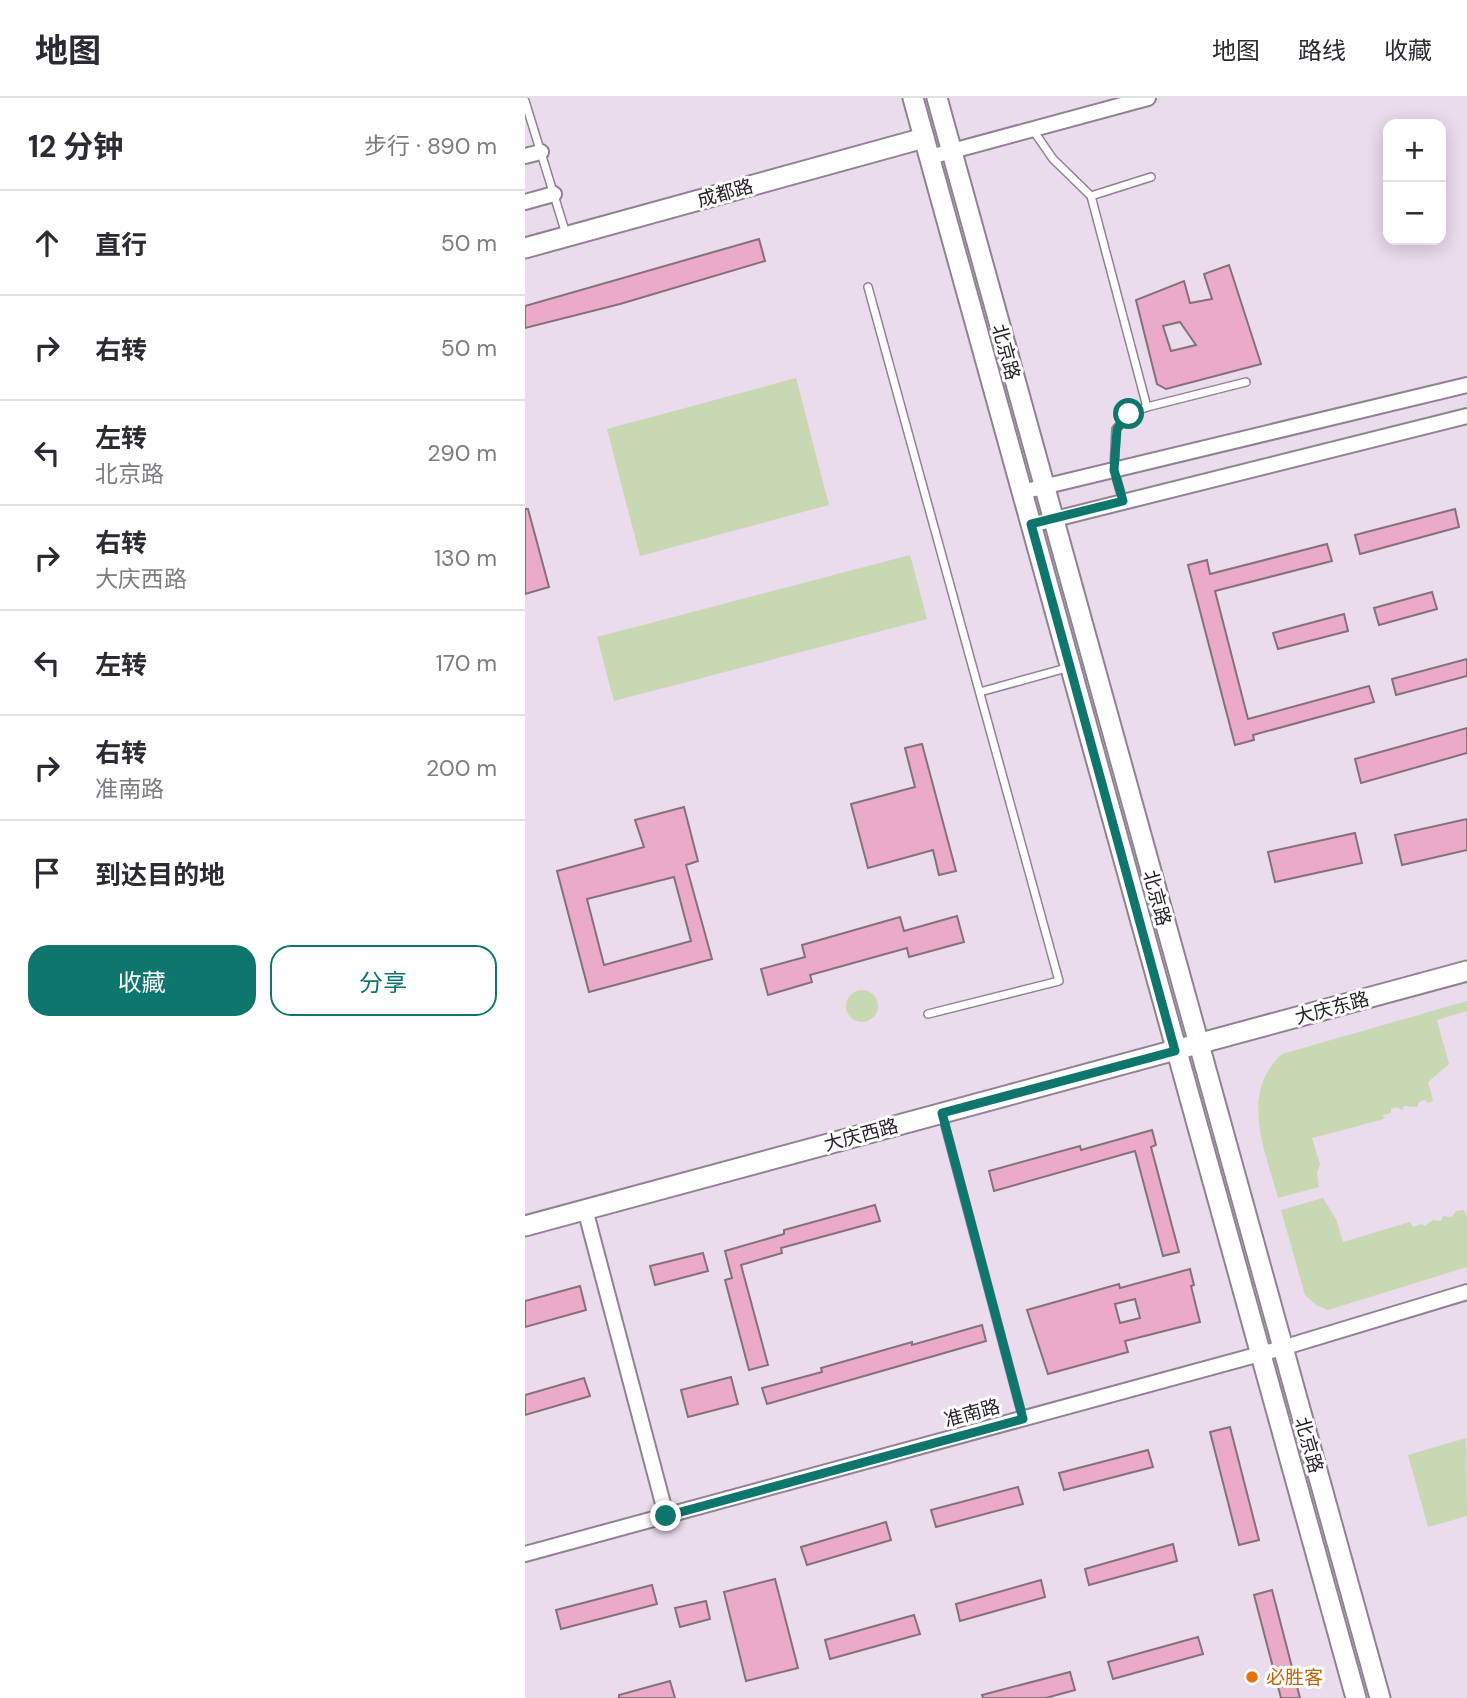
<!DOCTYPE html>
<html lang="zh">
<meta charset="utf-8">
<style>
body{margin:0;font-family:"DM Sans","Noto Sans SC",sans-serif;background:#f2f2f3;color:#2b2b33}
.controls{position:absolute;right:21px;top:21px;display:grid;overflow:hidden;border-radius:14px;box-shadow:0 4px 18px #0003}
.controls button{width:63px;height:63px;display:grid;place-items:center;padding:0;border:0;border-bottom:2px solid #e1e1e2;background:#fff;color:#2b2b33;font:35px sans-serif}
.stop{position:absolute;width:21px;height:21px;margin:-16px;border:5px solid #0f766e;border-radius:50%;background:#fff}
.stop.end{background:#0f766e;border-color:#fff;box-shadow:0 2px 7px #0008}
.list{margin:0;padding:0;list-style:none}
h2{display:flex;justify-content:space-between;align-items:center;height:91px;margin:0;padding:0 28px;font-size:30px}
h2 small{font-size:23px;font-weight:400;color:#7c7c81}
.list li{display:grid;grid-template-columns:46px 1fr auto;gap:21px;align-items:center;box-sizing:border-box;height:105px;padding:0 28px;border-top:2px solid #e1e1e2}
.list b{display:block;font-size:26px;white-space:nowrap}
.list p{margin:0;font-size:23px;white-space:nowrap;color:#7c7c81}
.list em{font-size:23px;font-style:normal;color:#7c7c81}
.actions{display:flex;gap:14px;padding:21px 28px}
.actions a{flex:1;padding:16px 0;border:2px solid #0f766e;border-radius:21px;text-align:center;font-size:24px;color:#0f766e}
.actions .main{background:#0f766e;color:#fff}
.icon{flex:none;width:38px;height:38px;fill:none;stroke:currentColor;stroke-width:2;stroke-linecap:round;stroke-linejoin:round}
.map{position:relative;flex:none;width:942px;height:1600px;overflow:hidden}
header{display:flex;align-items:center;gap:42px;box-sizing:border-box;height:98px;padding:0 35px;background:#fff;border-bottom:2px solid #e1e1e2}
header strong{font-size:33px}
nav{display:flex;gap:38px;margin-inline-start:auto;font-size:24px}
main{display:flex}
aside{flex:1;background:#fff}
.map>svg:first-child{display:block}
.grass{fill:#c8d8b2}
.building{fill:#ebaac7;stroke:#85717a;stroke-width:2;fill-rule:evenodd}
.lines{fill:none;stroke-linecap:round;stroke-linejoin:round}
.lane-casing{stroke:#908292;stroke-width:10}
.street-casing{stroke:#908292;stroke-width:18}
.secondary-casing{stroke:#908292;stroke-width:23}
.lane{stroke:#fff;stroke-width:7}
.street{stroke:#fff;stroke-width:14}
.secondary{stroke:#fff;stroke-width:19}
.route{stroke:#0f766e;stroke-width:9}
.food-dot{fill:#e8710a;stroke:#fff;stroke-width:2.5}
.labels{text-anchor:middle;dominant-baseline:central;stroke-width:6;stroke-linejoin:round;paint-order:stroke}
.street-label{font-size:19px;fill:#241f25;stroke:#fff}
.food-label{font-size:19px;fill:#c56008;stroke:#fff;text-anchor:start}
</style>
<header>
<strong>地图</strong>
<nav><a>地图</a><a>路线</a><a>收藏</a></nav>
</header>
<main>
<aside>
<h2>12 分钟<small>步行 · 890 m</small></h2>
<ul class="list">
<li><svg class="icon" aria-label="ahead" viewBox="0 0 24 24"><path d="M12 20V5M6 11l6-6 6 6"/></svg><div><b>直行</b></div><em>50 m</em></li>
<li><svg class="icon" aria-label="right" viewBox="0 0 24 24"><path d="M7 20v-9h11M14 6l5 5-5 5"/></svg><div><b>右转</b></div><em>50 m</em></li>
<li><svg class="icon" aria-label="left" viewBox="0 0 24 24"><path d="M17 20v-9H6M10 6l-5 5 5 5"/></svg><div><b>左转</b><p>北京路</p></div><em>290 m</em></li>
<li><svg class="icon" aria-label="right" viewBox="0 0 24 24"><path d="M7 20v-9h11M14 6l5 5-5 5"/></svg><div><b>右转</b><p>大庆西路</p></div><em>130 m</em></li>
<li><svg class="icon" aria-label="left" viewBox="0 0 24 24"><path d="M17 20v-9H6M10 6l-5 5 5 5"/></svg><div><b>左转</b></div><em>170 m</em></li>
<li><svg class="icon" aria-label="right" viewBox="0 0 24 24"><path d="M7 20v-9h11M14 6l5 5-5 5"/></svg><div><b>右转</b><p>准南路</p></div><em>200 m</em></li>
<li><svg class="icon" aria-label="arrive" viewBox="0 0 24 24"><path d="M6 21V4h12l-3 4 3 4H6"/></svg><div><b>到达目的地</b></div></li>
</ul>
<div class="actions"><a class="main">收藏</a><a>分享</a></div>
</aside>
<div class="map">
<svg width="942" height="1600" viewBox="0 0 942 1600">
<rect width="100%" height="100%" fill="#eadbed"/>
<g class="grass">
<polygon points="271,280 304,407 115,458 82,331"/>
<polygon points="385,457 402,521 89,603 72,539"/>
<circle cx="337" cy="908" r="16"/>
<path d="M 942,903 L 942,913 L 912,922 L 924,966 L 903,984 L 908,1002 L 904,1005 L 899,1002 L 894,1004 L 892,1009 L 879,1008 L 877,1012 L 872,1009 L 866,1011 L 866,1015 L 858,1017 L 859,1021 L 787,1040 L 795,1066 L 792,1075 L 794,1089 L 753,1100 C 740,1052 714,995 757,956 Z"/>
<polygon points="798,1100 811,1121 818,1144 885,1124 888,1129 896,1126 900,1128 908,1122 916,1123 918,1118 927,1119 931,1113 939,1112 942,1120 942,1169 803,1212 791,1207 780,1197 756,1112"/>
<polygon points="941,1340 942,1418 903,1429 883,1357"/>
</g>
<g class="building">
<polygon points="234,141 240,163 95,206 0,230 0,208"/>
<path d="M 704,167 L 736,266 L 641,291 L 632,286 L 611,202 L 659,183 L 665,205 L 687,201 L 679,176 ZM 655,224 L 671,247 L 646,253 L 638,228 Z"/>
<polygon points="0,411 3,411 24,489 0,496"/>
<polygon points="930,411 934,429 835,456 830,437"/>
<polygon points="802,446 807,463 690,493 723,621 844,588 849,604 728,637 729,642 710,647 663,467 682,462 685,476"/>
<polygon points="907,494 912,511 854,527 849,510"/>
<polygon points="819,516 823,533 753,551 748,535"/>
<polygon points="942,561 942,578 871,597 867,581"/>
<polygon points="942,630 942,655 836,685 830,661"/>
<polygon points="397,646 431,773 414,777 408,752 343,770 326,706 390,689 380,650"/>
<path d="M 159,709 L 173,763 L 161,767 L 187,861 L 64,894 L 32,773 L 119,749 L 110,722 ZM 149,779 L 166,843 L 79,867 L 62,801 Z"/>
<polygon points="942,721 942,752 877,767 870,737"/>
<polygon points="830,735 837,765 750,784 743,754"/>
<polygon points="432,818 439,844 384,859 382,850 285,877 287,884 243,897 236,871 280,859 277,847 375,819 379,833"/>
<polygon points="627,1032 631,1047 626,1049 654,1154 638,1158 610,1053 469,1093 464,1073 555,1048 556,1052"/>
<polygon points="350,1107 355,1123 256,1150 257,1155 216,1167 243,1267 224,1272 200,1182 207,1180 200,1153 259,1136 259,1132"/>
<polygon points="178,1155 183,1173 130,1187 125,1168"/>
<path d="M 665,1171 L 669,1187 L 666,1188 L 675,1224 L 600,1243 L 603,1254 L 523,1276 L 502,1212 L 594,1186 L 595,1190 ZM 610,1201 L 615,1220 L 595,1225 L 590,1206 Z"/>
<polygon points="55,1188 61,1212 0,1229 0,1203"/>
<polygon points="457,1227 461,1243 242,1306 237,1290 297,1274 296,1270 387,1244 387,1247"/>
<polygon points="206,1279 213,1306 163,1319 156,1292"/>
<polygon points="59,1280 65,1298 0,1317 0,1297"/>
<polygon points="705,1329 734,1442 714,1447 685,1334"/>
<polygon points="623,1352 628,1369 539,1392 534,1375"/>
<polygon points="493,1389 498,1406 411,1429 406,1412"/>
<polygon points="361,1424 366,1442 282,1467 276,1449"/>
<polygon points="648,1446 652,1463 564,1487 560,1471"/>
<polygon points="250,1481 273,1570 221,1583 199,1494"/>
<polygon points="516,1482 520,1499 435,1523 431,1506"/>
<polygon points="127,1487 132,1506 36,1531 31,1512"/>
<polygon points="747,1492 775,1600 756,1600 729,1497"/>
<polygon points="181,1503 185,1521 155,1529 150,1510"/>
<polygon points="389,1517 395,1536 305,1561 300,1542"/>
<polygon points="673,1539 678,1556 588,1581 583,1564"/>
<polygon points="545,1574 550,1592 521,1600 458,1600 457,1597"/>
<polygon points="145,1583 150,1600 94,1600 94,1597"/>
</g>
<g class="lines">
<defs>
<g id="lane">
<polyline points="0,3 41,136"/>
<polyline points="508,32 528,61 566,98 622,309"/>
<polyline points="566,98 626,79"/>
<polyline points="343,189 534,883 403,916"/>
<polyline points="598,403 589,372 591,331 604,316 622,309 721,284"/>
<polyline points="455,594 545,569"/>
<polyline points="417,1016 498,1321"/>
</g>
<g id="street">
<polyline points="0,58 16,54"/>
<polyline points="405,59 623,0"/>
<polyline points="0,104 29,96"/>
<polyline points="497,394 942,287"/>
<polyline points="506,427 942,318"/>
<polyline points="60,1111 141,1417"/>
<polyline points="0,1456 757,1250 942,1194"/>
</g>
<g id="secondary">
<polyline points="388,0 831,1600"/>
<polyline points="412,0 855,1600"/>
<polyline points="0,150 399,40"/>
<polyline points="0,1128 942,873"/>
</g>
</defs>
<use href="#lane" class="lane-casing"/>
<use href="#street" class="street-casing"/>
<use href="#secondary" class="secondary-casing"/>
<use href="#lane" class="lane"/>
<use href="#street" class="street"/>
<use href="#secondary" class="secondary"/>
</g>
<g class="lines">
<polyline class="route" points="141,1418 498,1321 417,1015 650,953 506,426 598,403 589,372 592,331 604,316"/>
</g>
<circle class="food-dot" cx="727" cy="1579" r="7"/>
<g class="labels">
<g class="street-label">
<text transform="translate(200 95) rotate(-16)">成都路</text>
<text transform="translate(481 254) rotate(75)">北京路</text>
<text transform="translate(632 800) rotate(75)">北京路</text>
<text transform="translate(807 910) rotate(-15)">大庆东路</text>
<text transform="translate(336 1037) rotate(-15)">大庆西路</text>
<text transform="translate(447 1315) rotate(-15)">准南路</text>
<text transform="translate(784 1347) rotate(74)">北京路</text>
</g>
<g class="food-label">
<text x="741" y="1579">必胜客</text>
</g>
</g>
</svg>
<div class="controls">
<button>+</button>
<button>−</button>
</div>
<div class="stop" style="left:604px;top:316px"></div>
<div class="stop end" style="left:141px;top:1418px"></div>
</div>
</main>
